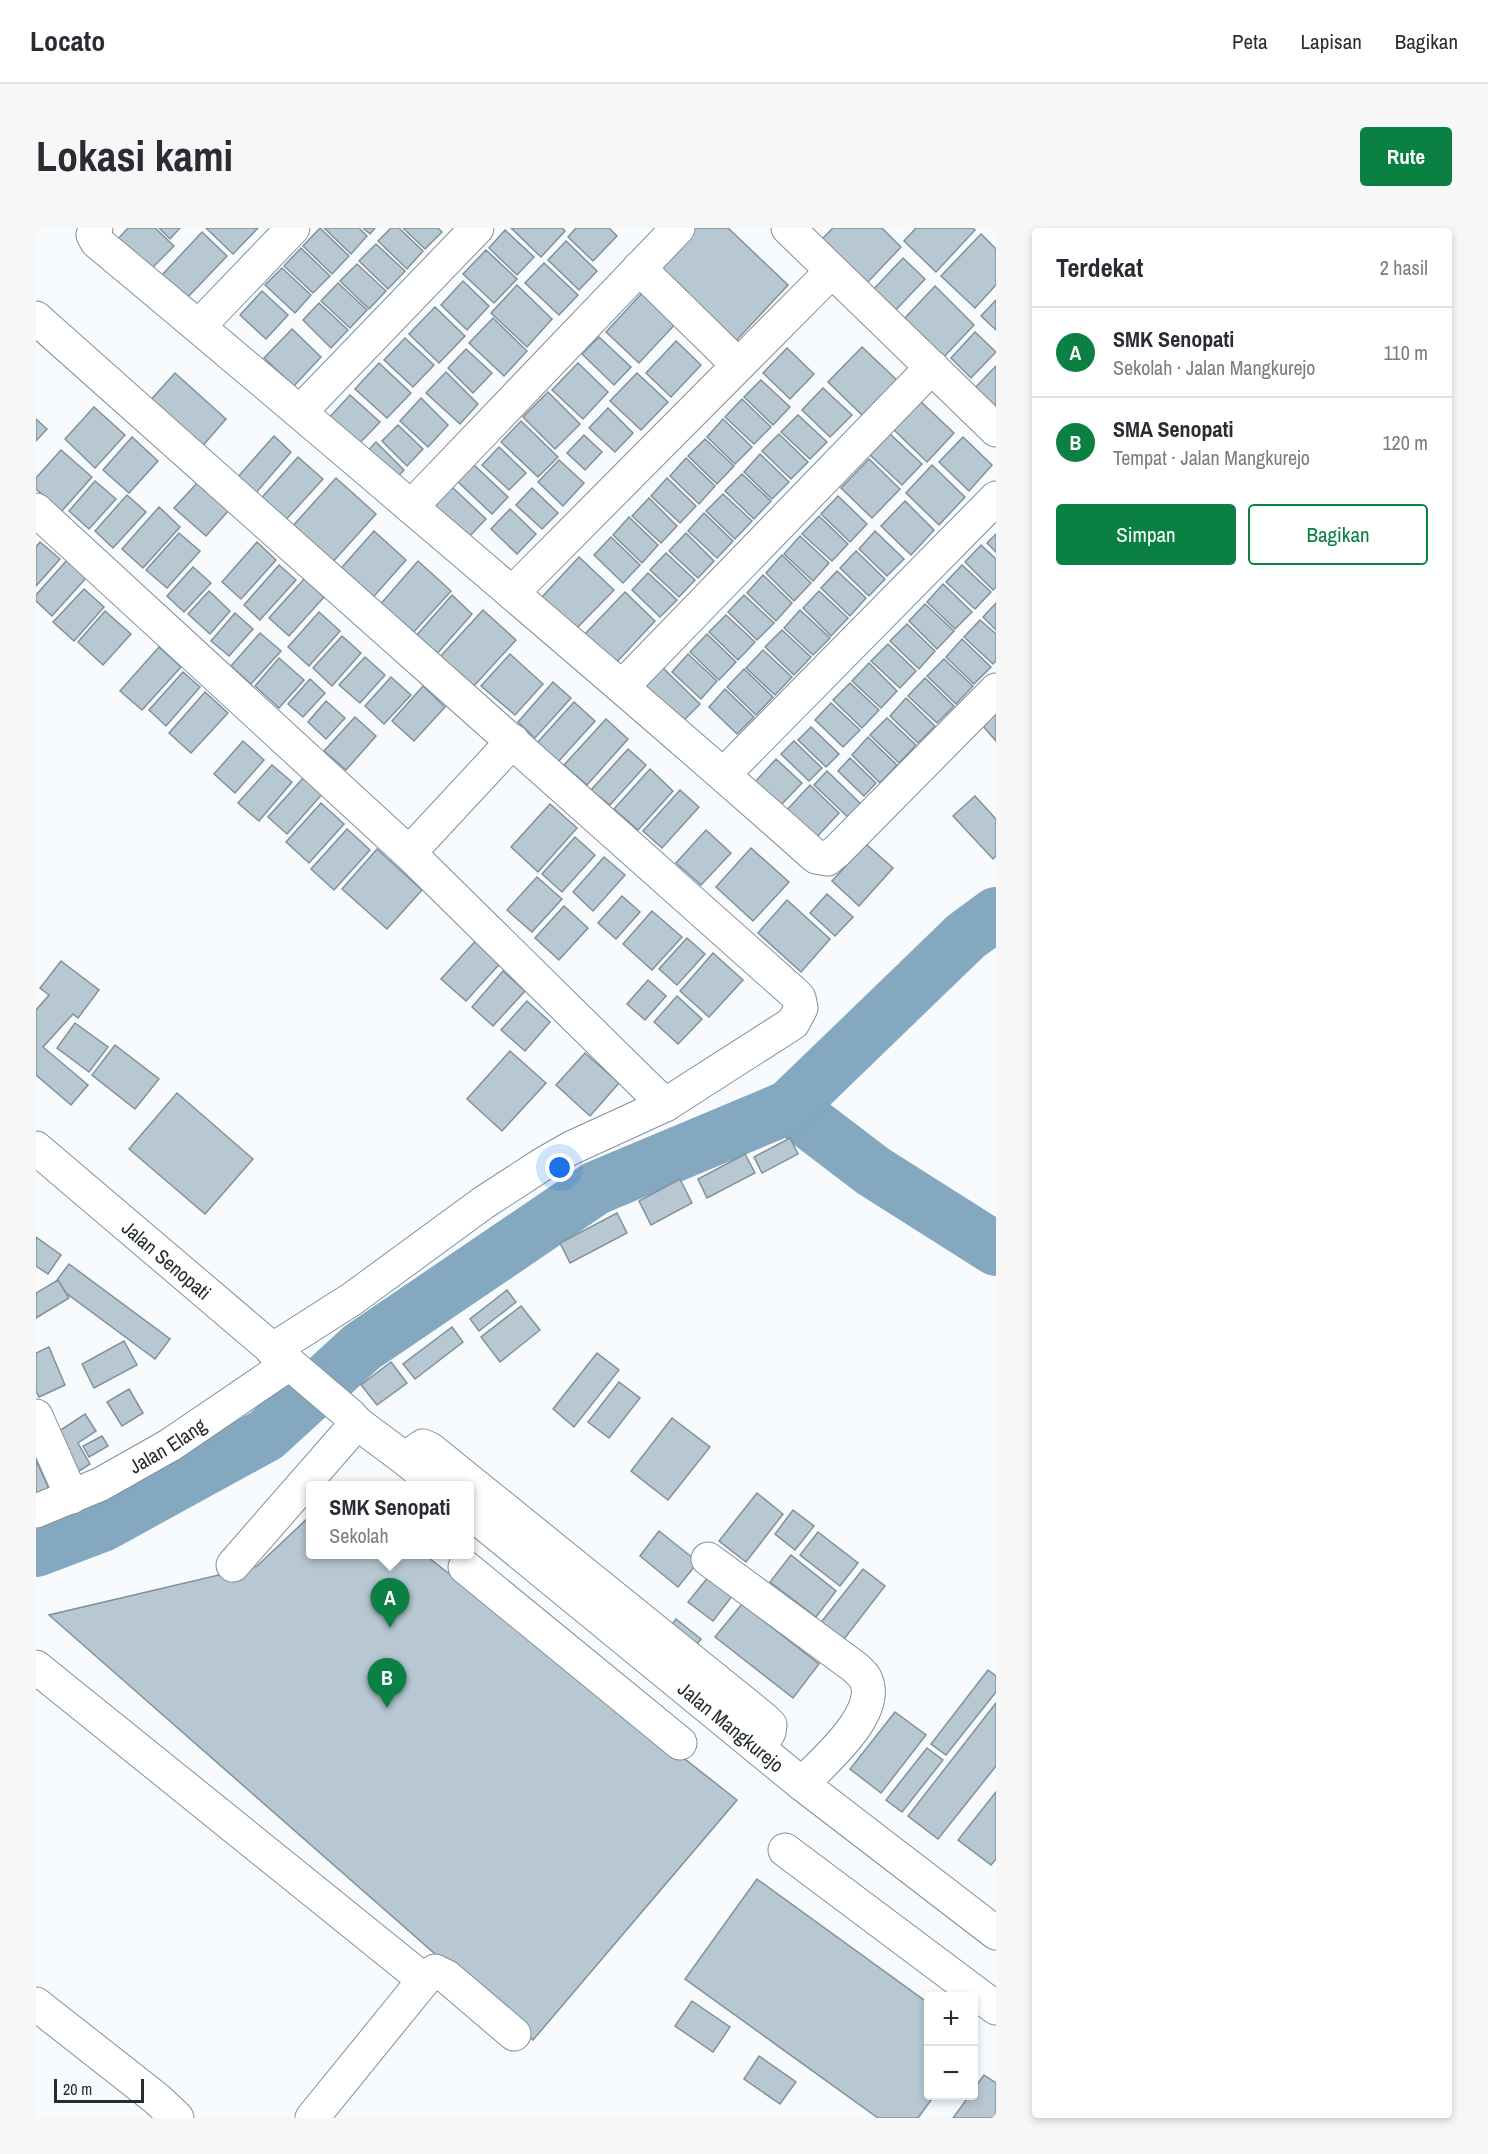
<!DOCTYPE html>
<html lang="id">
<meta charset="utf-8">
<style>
body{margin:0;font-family:"Archivo Narrow",sans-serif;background:#f7f7f7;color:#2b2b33}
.controls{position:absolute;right:18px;bottom:18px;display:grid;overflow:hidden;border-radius:6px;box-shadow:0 3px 9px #0003}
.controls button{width:54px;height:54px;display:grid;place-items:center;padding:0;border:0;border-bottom:2px solid #e1e1e2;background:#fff;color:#2b2b33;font:30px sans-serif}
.scale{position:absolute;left:18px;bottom:15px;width:90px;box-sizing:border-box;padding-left:6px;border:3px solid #272e32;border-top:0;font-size:16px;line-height:21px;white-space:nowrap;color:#272e32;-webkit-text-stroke:4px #f8fbfe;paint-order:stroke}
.you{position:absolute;left:524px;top:940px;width:21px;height:21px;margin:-15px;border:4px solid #fff;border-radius:50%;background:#1a73e8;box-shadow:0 0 0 9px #1a73e833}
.badge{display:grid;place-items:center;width:39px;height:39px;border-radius:50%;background:#0b8043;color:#fff;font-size:20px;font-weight:700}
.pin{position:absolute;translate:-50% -50px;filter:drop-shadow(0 2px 3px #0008)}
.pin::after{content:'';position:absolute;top:32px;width:21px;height:18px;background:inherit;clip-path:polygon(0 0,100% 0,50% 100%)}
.popup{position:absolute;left:270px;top:1253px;width:168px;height:78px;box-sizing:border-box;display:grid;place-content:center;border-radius:6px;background:#fff;filter:drop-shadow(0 2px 4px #0005);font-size:20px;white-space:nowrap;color:#7c7c81}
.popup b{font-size:22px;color:#2b2b33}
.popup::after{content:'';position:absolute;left:50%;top:100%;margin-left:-12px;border:12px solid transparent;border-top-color:#fff}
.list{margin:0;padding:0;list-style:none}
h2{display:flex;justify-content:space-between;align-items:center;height:78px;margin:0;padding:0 24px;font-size:26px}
h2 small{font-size:20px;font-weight:400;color:#7c7c81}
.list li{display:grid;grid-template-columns:39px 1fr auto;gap:18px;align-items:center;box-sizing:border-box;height:90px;padding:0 24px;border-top:2px solid #e1e1e2}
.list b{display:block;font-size:22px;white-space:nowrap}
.list p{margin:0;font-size:20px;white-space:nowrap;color:#7c7c81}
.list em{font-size:20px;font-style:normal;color:#7c7c81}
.actions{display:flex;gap:12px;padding:18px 24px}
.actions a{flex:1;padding:14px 0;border:2px solid #0b8043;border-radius:6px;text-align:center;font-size:21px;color:#0b8043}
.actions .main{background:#0b8043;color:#fff}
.map{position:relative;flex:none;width:960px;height:1890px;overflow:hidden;border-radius:6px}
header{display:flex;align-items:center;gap:36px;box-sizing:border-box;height:84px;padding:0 30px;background:#fff;border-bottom:2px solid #e1e1e2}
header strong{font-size:28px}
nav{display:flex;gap:33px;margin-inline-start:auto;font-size:21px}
.intro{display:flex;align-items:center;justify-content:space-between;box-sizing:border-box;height:144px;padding:0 36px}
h1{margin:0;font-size:42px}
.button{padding:15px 27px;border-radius:6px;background:#0b8043;color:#fff;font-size:21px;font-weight:700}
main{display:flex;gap:36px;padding:0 36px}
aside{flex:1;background:#fff;border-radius:6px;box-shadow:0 3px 9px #0003}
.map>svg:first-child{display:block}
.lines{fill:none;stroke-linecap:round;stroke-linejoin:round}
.river{stroke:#83a8bf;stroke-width:54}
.building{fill:#b7c8d3;stroke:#81919b;stroke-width:1.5}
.minor-casing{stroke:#80909a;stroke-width:35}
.minor{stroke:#fff;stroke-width:33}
.labels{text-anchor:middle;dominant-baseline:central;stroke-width:4.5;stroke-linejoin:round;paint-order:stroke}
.street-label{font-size:20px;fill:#272e32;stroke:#f8fbfe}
</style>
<header>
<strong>Locato</strong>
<nav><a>Peta</a><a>Lapisan</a><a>Bagikan</a></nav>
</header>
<div class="intro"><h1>Lokasi kami</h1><a class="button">Rute</a></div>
<main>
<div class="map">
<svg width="960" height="1890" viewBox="0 0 960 1890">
<rect width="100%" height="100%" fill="#f8fbfe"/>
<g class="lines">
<g class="river">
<polyline points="753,879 837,943 960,1021"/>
<polyline points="0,1322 66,1297 230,1207 326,1119 560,960 753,879 930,708 960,686"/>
</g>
</g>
<g class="building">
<polygon points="92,0 119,0 138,18 113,43 81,12"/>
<polygon points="123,0 144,0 134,11"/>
<polygon points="170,0 222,0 197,26"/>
<polygon points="284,0 313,28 296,46 267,18"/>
<polygon points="288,0 323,0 331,8 315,26"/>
<polygon points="327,0 339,0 334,6"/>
<polygon points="355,0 363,0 387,23 371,41 342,13"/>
<polygon points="367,0 402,0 406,4 389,21"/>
<polygon points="475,0 526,0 529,3 505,29"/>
<polygon points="540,0 573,0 581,8 557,33 532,9"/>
<polygon points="656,0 692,0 752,57 698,115 619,40"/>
<polygon points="797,0 846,0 865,19 829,57 783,14"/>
<polygon points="880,0 937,0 939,2 900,44 868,13"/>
<polygon points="469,2 498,29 481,47 453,20"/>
<polygon points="166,4 191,28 151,70 126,47"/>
<polygon points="945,6 960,21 960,57 939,80 905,48"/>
<polygon points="530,13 561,43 543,62 512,32"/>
<polygon points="340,16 369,43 352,61 323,33"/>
<polygon points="265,20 294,48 277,65 248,38"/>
<polygon points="450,22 481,51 458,75 427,46"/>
<polygon points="867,30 889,51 858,84 836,63"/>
<polygon points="508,35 542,67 523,87 489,55"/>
<polygon points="321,36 350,63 333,81 304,53"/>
<polygon points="246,40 275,67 259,85 229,57"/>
<polygon points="427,53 453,78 431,102 405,77"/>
<polygon points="302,55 331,82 314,100 285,73"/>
<polygon points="481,57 516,91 491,119 455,85"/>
<polygon points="899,58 938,97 907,130 867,92"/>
<polygon points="226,63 252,87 230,111 204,87"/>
<polygon points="608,63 641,94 603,135 570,104"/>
<polygon points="960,72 960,102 945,88"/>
<polygon points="283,75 312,102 295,120 267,92"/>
<polygon points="399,79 429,108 403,135 373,106"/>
<polygon points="457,90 491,123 468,148 433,115"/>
<polygon points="256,101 285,129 258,158 228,130"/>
<polygon points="939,104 960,124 935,150 915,130"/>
<polygon points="563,109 595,139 578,157 546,126"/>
<polygon points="369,110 398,137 377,159 348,132"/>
<polygon points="640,113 665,137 635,169 610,145"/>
<polygon points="826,119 863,154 829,190 792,154"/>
<polygon points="751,120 778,146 754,171 727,145"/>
<polygon points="430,121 456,145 437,165 412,140"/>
<polygon points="343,135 375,165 351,190 319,161"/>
<polygon points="542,135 572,164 547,191 516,162"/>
<polygon points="960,138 960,185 936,163"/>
<polygon points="410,144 442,176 424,196 390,165"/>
<polygon points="139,145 190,191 164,221 112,175"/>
<polygon points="601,145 632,174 605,202 574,173"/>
<polygon points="725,152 754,179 737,197 708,169"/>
<polygon points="787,160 816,187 794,209 766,182"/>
<polygon points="512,164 544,196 519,221 487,189"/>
<polygon points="314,167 344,194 319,220 291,192"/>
<polygon points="385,170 412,197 392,219 364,193"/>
<polygon points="706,171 735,199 718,216 689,189"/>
<polygon points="883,172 918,205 891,234 856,200"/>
<polygon points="58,179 89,207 59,240 29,211"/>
<polygon points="572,180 597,205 579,224 553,200"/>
<polygon points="762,187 791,214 774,231 745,204"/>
<polygon points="0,191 11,201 0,213"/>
<polygon points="687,191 716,219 699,236 671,209"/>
<polygon points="485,193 522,229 502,249 465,214"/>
<polygon points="362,197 387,221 371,238 346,213"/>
<polygon points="743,206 772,234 755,251 726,223"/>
<polygon points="854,206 886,236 866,257 834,227"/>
<polygon points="548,207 566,224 549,242 531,225"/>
<polygon points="238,208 255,224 219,266 201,250"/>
<polygon points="96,209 122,233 93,265 67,242"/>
<polygon points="927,209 956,237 933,263 903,234"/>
<polygon points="669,211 698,238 681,256 652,228"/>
<polygon points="340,214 368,242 354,257 326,229"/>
<polygon points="463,219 490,245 473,262 446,237"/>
<polygon points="25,222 56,249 25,284 0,261 0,250"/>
<polygon points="724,226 753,254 736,271 708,244"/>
<polygon points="262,229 287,251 245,297 221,275"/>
<polygon points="650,230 679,258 663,276 634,248"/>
<polygon points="833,231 864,261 836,290 805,260"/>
<polygon points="523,232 548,255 527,278 502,254"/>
<polygon points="437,236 472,269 456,286 421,253"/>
<polygon points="896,237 929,269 903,297 870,265"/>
<polygon points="706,246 735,273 718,291 689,263"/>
<polygon points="300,250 340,286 295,336 255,300"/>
<polygon points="631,250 660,278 644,295 615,268"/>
<polygon points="59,253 80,271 53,301 33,283"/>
<polygon points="162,254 193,282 170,308 138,280"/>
<polygon points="416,259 450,291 429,313 396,281"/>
<polygon points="496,260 522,285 506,301 480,277"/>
<polygon points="687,266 716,293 699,311 670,283"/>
<polygon points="91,267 110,284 77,320 59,303"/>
<polygon points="802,268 831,296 814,314 785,286"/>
<polygon points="613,270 641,298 625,315 596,288"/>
<polygon points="869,273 898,302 875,327 845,298"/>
<polygon points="123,279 144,299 107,340 86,321"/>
<polygon points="474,281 500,306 481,326 455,301"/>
<polygon points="668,285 697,313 681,330 652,303"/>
<polygon points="783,288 812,316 796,333 766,306"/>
<polygon points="593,289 622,317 606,335 577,307"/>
<polygon points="338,303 370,332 332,375 300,346"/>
<polygon points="839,303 868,331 851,348 823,321"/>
<polygon points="143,305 164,323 131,360 110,342"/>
<polygon points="650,305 678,333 662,350 633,323"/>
<polygon points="960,306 960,324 951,315"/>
<polygon points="764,308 793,335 777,353 748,326"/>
<polygon points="575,309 604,337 587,355 558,327"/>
<polygon points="4,314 24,331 0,358 0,319"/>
<polygon points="221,314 240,332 205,371 186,354"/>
<polygon points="945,317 960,331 960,359 957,362 929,334"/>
<polygon points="820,323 849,351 833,368 804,340"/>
<polygon points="630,325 659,352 643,369 614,342"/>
<polygon points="746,327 775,355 758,373 730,345"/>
<polygon points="543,329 578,362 540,401 506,369"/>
<polygon points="31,332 50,350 16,388 0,373 0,367"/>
<polygon points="382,333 415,363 375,407 343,378"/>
<polygon points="243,337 260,352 224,392 208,377"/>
<polygon points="926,337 955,364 939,381 910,354"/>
<polygon points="157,339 175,355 148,384 131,368"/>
<polygon points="801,343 830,370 814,388 785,360"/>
<polygon points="612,345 641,372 624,389 596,362"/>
<polygon points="727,347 756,375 740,393 711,365"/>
<polygon points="268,351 288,369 253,408 233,390"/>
<polygon points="907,356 936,384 919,401 891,374"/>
<polygon points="48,361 68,379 38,413 17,394"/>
<polygon points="173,363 194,383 174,406 152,386"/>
<polygon points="783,363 812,390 795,408 767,380"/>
<polygon points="589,364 619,393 579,436 548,407"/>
<polygon points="416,367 436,386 399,428 379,409"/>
<polygon points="708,367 738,395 721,412 692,384"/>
<polygon points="960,375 960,402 947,389"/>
<polygon points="889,376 918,403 901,421 873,393"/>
<polygon points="447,382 480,412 436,460 403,430"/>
<polygon points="764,382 794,410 777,427 748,400"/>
<polygon points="69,383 95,406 67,437 42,414"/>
<polygon points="283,384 304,403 273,438 252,419"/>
<polygon points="199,385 217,401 193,428 175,413"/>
<polygon points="690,387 719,414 702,432 673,404"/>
<polygon points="944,392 960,406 960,433 957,436 928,409"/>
<polygon points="871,396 899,423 883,441 854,413"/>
<polygon points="746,402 775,429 758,447 729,419"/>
<polygon points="224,405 245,423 215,456 195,438"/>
<polygon points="671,406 700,434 683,452 654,424"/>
<polygon points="306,408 325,425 296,458 277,440"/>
<polygon points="926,411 955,439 938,456 910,429"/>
<polygon points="852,416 880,443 864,460 835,433"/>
<polygon points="123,419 145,439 106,482 84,463"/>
<polygon points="727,422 756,449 739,467 710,440"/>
<polygon points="474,426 507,456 479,487 445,458"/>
<polygon points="652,426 681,453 665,471 636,444"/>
<polygon points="329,429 349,447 324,475 303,457"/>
<polygon points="243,430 268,452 243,480 219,458"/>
<polygon points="908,431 937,458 920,476 891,448"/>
<polygon points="833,435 861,463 845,480 816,453"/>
<polygon points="627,440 664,476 644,496 607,461"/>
<polygon points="708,441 737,469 720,487 691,459"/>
<polygon points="147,444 164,459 130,498 113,482"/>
<polygon points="355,449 375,467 348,496 329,478"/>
<polygon points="889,450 918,478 901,495 872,468"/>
<polygon points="274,451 289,465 267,489 252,476"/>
<polygon points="517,454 535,470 499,510 482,494"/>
<polygon points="814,455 843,482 826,500 797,472"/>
<polygon points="387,458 409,479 378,513 356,493"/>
<polygon points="689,461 718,489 701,506 673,479"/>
<polygon points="169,464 192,485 155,525 133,505"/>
<polygon points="870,470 899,498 882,515 854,488"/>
<polygon points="290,473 309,490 290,511 272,494"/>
<polygon points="538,474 559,493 522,534 501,515"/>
<polygon points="795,475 824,502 807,519 779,492"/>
<polygon points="960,485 960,513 947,498"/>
<polygon points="319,489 340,508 310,542 288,523"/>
<polygon points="851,490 880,517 863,535 834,507"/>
<polygon points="570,491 592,511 551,557 528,537"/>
<polygon points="775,499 803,526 790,539 762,512"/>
<polygon points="832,509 861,537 844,555 816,527"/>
<polygon points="207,513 228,532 199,565 178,546"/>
<polygon points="758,513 786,540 773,553 745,526"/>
<polygon points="592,521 610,537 574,577 555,562"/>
<polygon points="814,530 840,555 828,568 802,543"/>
<polygon points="740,531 766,555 744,578 719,554"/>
<polygon points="236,537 256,554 223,593 202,575"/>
<polygon points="614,541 637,563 602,602 578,581"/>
<polygon points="791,543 829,580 816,593 778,557"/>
<polygon points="269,548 287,565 251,606 232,589"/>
<polygon points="774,557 803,585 778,612 749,584"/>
<polygon points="644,562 663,579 626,620 607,603"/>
<polygon points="939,568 960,591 960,628 957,631 917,588"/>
<polygon points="285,575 308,596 273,635 250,614"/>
<polygon points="514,576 541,600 502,644 475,619"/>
<polygon points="311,601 334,622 298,662 275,641"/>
<polygon points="670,602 695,625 665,657 640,635"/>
<polygon points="539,609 559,627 526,664 506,646"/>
<polygon points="830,616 857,640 823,678 796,653"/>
<polygon points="715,620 753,654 717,693 680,659"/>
<polygon points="341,621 386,662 351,701 306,661"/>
<polygon points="568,629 589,647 557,683 537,664"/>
<polygon points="501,649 526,671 496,704 471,682"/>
<polygon points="791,666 817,689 799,708 774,685"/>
<polygon points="586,668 604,684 580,711 562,695"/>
<polygon points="751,672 794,711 765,744 722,705"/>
<polygon points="528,678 552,700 523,732 499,710"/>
<polygon points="616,683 646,709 616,742 587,716"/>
<polygon points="444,708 469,730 430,773 405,751"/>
<polygon points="651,710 669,726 641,757 623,741"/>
<polygon points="677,725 707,752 673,789 644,763"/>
<polygon points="25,733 63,762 42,790 37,786 7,819 52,857 35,877 0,847 0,782 13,767 4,760"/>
<polygon points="467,743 489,763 457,798 436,779"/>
<polygon points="612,752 630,768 609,792 591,776"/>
<polygon points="641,768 666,791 642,816 618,794"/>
<polygon points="491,773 514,794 489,823 465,802"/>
<polygon points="39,795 72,819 53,844 21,820"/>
<polygon points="79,817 123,851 99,881 56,847"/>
<polygon points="474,823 510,855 466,903 431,871"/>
<polygon points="549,825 583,855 554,888 520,857"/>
<polygon points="141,865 217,931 169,986 93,921"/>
<polygon points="754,910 762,926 726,945 718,929"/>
<polygon points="709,926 719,945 671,970 662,951"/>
<polygon points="644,951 656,975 615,997 603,973"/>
<polygon points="581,985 591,1005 534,1035 524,1015"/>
<polygon points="0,1009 25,1027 12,1046 0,1038"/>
<polygon points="33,1036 134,1111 119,1131 18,1056"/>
<polygon points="22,1052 33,1070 0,1090 0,1065"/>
<polygon points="471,1062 480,1074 443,1103 434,1091"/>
<polygon points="485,1078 504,1102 464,1134 445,1109"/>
<polygon points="416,1099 427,1114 379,1151 367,1136"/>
<polygon points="88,1113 101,1137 58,1160 46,1136"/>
<polygon points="13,1119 29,1157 3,1169 0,1163 0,1125"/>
<polygon points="561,1125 583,1142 538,1199 517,1181"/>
<polygon points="355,1134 371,1155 341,1177 325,1157"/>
<polygon points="583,1154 604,1170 573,1210 552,1194"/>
<polygon points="93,1161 107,1185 86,1198 71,1174"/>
<polygon points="49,1186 60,1203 42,1215 54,1236 37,1247 14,1209"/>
<polygon points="636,1190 674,1219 632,1272 595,1243"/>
<polygon points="66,1208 72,1218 53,1229 47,1218"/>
<polygon points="0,1232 17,1270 0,1278"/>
<polygon points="721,1265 747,1286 710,1334 683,1313"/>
<polygon points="757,1282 778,1298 759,1322 739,1306"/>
<polygon points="274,1288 274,1326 388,1326 701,1572 497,1812 13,1387 221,1338"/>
<polygon points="623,1303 662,1334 642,1359 604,1328"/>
<polygon points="782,1304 822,1335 804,1358 764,1327"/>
<polygon points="755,1327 800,1363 780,1389 734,1354"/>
<polygon points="827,1341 849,1358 805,1415 783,1397"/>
<polygon points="673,1348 697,1367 677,1393 652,1374"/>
<polygon points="706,1376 783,1436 757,1470 679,1409"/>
<polygon points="640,1391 665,1411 653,1426 628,1407"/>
<polygon points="952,1442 960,1448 960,1464 910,1527 895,1516"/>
<polygon points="960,1475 960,1538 902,1611 872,1588"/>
<polygon points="859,1484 890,1507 845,1565 814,1541"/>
<polygon points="891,1520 907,1532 866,1584 850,1572"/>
<polygon points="960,1564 960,1631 955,1637 922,1612"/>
<polygon points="721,1651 892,1775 892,1868 898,1868 882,1890 842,1890 649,1751"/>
<polygon points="656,1773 694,1799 677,1824 639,1798"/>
<polygon points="723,1828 760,1854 744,1876 708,1851"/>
<polygon points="948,1847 960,1855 960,1890 917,1890 933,1868 938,1868 938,1861"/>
</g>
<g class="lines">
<defs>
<g id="minor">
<path d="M 60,0 L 57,7 L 61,14 C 184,116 306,220 428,324 C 546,425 664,525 780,629 L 791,631 L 801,623 L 960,462"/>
<polyline points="752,0 960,202"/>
<polyline points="603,40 702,137"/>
<polyline points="0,90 757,764 763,770 765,780 757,795 629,877 535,920 507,936 447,975 316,1071 236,1122"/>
<polyline points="163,98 257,0"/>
<polyline points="264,184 441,0"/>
<polyline points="375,279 642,0"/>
<polyline points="0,282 373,625 629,877"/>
<polyline points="476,365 796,43"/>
<polyline points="586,459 896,139"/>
<polyline points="688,546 960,270"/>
<polyline points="373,625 477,513"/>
<path id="s1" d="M 0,920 L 314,1187 L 321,1195 L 372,1233 L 402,1258"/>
<polyline points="0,1188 36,1269"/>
<polyline points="372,1233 380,1223 387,1218 394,1221 728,1491 734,1497 733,1504 723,1521"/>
<path id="s2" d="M 0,1283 L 65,1256 L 134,1217 L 253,1136"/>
<path id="s3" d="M 434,1284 L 766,1556 L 960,1705"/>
<path d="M 672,1331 L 820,1440 C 822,1443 827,1446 829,1450 C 847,1484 787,1534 766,1556"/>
<polyline points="197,1337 321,1195"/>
<polyline points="429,1339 644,1515"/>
<polyline points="0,1439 388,1752"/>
<polyline points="749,1622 960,1780"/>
<polyline points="0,1776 121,1871 141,1890"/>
<polyline points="276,1890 388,1752 399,1743 411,1749 478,1806"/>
</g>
</defs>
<use href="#minor" class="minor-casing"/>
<use href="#minor" class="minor"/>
</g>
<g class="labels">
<g class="street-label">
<text stroke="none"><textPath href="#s1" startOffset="172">Jalan Senopati</textPath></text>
<text stroke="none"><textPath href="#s2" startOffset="147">Jalan Elang</textPath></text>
<text stroke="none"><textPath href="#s3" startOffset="338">Jalan Mangkurejo</textPath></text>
</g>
</g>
</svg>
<div class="controls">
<button>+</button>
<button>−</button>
</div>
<div class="scale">20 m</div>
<div class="you"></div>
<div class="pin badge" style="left:354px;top:1400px">A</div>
<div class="popup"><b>SMK Senopati</b>Sekolah</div>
<div class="pin badge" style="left:351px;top:1480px">B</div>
</div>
<aside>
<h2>Terdekat<small>2 hasil</small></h2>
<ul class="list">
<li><span class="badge">A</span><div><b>SMK Senopati</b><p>Sekolah · Jalan Mangkurejo</p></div><em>110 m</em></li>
<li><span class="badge">B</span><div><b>SMA Senopati</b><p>Tempat · Jalan Mangkurejo</p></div><em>120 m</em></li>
</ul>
<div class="actions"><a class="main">Simpan</a><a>Bagikan</a></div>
</aside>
</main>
